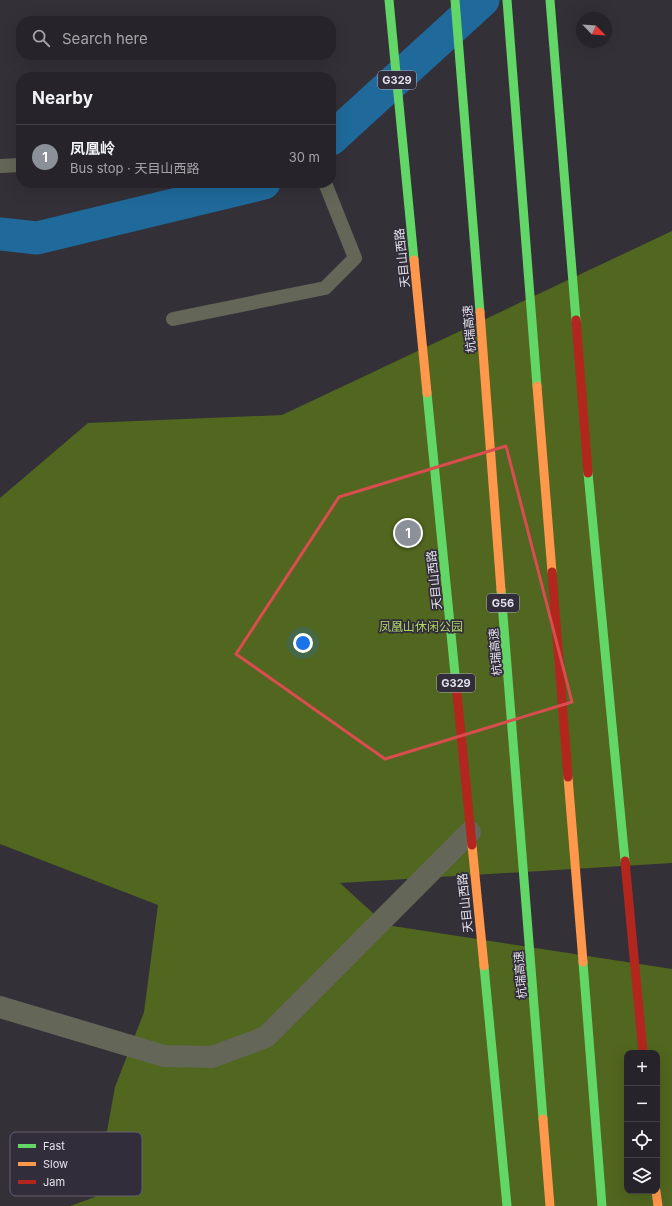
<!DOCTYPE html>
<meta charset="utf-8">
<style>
body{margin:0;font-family:Inter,"Noto Sans SC",sans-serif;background:#2e2c32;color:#f1f3f6}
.controls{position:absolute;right:12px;bottom:12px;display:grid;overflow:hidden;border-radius:8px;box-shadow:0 4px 16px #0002}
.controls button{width:36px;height:36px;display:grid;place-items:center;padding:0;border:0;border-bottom:1px solid #424147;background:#26242a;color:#f1f3f6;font:20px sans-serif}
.compass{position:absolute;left:576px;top:12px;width:36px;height:36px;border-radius:50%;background:#26242a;box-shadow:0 4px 16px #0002;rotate:115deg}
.you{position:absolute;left:303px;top:643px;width:14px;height:14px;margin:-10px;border:3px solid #fff;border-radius:50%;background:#1a73e8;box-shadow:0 0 0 6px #1a73e833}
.badge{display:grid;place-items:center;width:26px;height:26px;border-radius:50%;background:#8c9099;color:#fff;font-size:13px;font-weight:700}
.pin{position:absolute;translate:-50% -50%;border:2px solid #fff;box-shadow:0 1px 4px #0006}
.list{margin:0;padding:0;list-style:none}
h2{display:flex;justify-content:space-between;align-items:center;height:52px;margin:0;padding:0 16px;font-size:17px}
h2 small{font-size:13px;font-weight:400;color:#a4a4a8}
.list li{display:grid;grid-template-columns:26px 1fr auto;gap:12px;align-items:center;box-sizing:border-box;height:64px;padding:0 16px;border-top:1px solid #424147}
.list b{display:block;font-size:15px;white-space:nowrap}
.list p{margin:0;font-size:13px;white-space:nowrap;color:#a4a4a8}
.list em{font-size:13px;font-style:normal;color:#a4a4a8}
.icon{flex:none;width:22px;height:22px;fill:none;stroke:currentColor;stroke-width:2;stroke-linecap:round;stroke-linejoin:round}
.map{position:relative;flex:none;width:672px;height:1206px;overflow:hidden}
.search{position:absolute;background:#26242a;box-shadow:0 4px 16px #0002;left:16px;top:16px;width:320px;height:44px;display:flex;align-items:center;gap:10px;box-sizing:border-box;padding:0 14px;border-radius:16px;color:#a4a4a8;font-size:15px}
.panel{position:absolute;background:#26242a;box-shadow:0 4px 16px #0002;left:16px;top:72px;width:320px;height:116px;border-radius:16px}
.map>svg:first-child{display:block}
.forest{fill:#51661f;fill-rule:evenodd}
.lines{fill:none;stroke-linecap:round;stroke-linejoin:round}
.canal{stroke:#1f6a9b;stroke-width:33}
.lane{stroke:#646657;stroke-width:14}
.street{stroke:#646657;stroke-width:22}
.fast{stroke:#63d668;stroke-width:9}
.slow{stroke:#ff974d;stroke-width:9}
.jam{stroke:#b3261e;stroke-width:9}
.marked{fill:none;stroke:#d94d4f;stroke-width:3;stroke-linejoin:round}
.labels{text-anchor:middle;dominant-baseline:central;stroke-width:3.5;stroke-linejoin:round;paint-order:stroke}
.shield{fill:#322d3b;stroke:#afacb6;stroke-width:1}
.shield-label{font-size:11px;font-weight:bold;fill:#e5e2eb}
.street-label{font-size:12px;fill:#e5e2eb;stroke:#322d3b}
.park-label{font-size:12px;fill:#afd466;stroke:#322d3b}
.key{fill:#322d3b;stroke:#686370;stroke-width:1}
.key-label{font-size:11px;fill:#e5e2eb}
</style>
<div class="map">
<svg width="672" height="1206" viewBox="0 0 672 1206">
<rect width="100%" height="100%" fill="#333038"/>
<path class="forest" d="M 672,231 L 672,863 L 340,883 L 386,925 L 672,969 L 672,1206 L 70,1206 L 95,1197 L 115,1087 L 144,1012 L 158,905 L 0,844 L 0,498 L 88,423 L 282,415 ZM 627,1053 L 657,1053 L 657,1191 L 627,1191 Z"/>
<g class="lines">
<g class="canal">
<polyline points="331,139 483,0"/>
<polyline points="0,234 37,238 264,183"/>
</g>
<g class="lane">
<polyline points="0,166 21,165"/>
<polyline points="173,319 325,288 355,258 325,183"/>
</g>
<polyline class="street" points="0,1007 164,1056 212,1057 266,1037 470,832"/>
<g class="fast">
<polyline points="389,0 414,260"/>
<polyline points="455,0 480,312"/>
<polyline points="507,0 537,386"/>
<polyline points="550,0 576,320"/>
<polyline points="427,393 456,684"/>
<polyline points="588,473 625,861"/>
<polyline points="501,590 543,1119"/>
<polyline points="583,962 602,1206"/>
<polyline points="484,966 507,1206"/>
</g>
<g class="slow">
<polyline points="414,260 427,393"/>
<polyline points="480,312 501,590"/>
<polyline points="537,386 552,572"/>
<polyline points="568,777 583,962"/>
<polyline points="472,845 484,966"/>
<polyline points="543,1119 550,1206"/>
<polyline points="656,1191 658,1206"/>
</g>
<g class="jam">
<polyline points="576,320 588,473"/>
<polyline points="552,572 568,777"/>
<polyline points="456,684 472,845"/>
<polyline points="625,861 643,1053"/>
</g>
</g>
<path class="marked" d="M 506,446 L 572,702 L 385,759 L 236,654 L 339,497 Z"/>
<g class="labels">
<g class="shield">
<rect x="378" y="71" width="38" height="18" rx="3"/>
<rect x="487" y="594" width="32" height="18" rx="3"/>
<rect x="437" y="674" width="38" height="18" rx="3"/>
</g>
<g class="shield-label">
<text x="397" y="80">G329</text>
<text x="503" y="603">G56</text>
<text x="456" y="683">G329</text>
</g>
<g class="street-label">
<text transform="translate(402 258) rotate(-96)">天目山西路</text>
<text transform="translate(469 329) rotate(-95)">杭瑞高速</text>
<text transform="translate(434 580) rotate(-96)">天目山西路</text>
<text transform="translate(495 652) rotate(-95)">杭瑞高速</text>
<text transform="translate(465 903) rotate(-96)">天目山西路</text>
<text transform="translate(520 975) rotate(-95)">杭瑞高速</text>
</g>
<g class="park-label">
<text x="421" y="626">凤凰山休闲公园</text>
</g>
</g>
<rect x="10" y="1132" width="132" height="64" rx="6" class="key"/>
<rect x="18" y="1144" width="18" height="4" fill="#63d668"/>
<rect x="18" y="1162" width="18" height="4" fill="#ff974d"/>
<rect x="18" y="1180" width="18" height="4" fill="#b3261e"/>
<g class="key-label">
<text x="43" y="1150">Fast</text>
<text x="43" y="1168">Slow</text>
<text x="43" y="1186">Jam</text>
</g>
</svg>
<div class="controls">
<button>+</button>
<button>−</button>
<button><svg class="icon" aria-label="locate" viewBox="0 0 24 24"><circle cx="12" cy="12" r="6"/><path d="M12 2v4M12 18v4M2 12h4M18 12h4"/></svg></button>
<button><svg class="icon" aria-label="layers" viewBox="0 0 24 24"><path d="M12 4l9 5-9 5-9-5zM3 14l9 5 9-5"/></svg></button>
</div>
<svg class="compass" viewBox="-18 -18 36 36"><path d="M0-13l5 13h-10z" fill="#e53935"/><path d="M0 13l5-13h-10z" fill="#a4a4a8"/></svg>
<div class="you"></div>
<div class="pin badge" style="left:408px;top:533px">1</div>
<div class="search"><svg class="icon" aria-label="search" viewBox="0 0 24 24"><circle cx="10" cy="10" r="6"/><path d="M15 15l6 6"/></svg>Search here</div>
<section class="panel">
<h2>Nearby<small></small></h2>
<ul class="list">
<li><span class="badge">1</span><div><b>凤凰岭</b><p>Bus stop · 天目山西路</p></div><em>30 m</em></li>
</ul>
</section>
</div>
